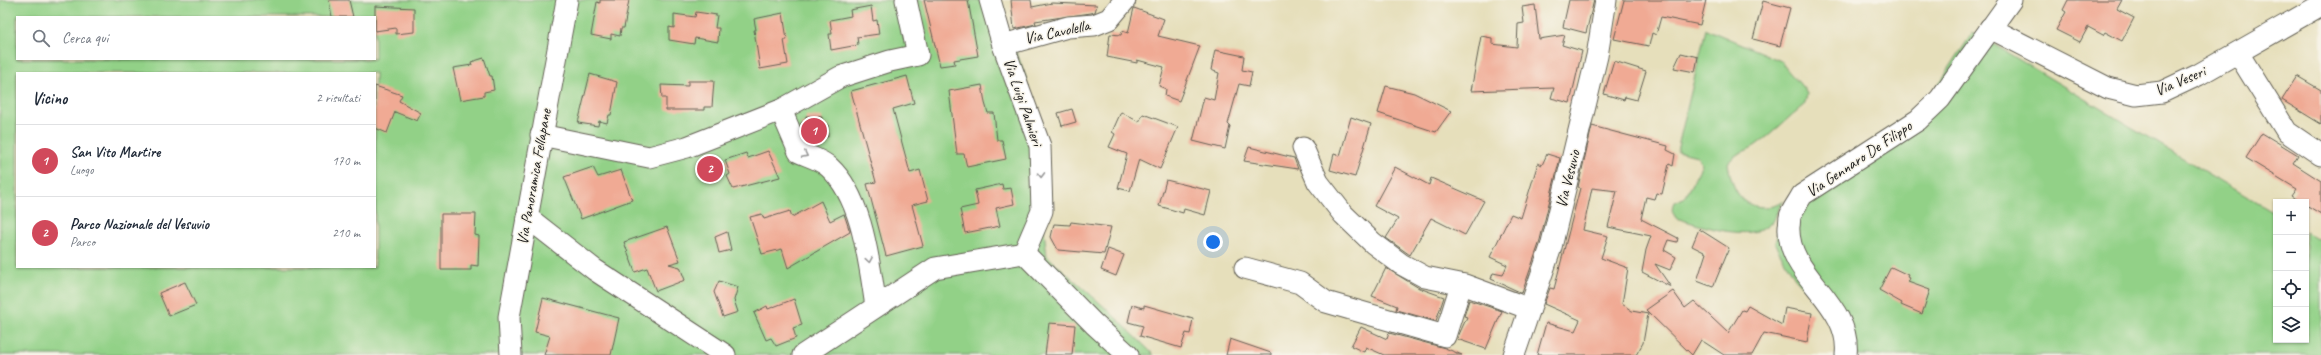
<!DOCTYPE html>
<html lang="it">
<meta charset="utf-8">
<style>
body{margin:0;font-family:Caveat,sans-serif;background:#f6f6f7;color:#1f2937}
.controls{position:absolute;right:12px;bottom:12px;display:grid;overflow:hidden;border-radius:0px;box-shadow:0 1px 3px #0004}
.controls button{width:36px;height:36px;display:grid;place-items:center;padding:0;border:0;border-bottom:1px solid #e0e1e3;background:#fff;color:#1f2937;font:20px sans-serif}
.you{position:absolute;left:1213px;top:242px;width:14px;height:14px;margin:-10px;border:3px solid #fff;border-radius:50%;background:#1a73e8;box-shadow:0 0 0 6px #1a73e833}
.badge{display:grid;place-items:center;width:26px;height:26px;border-radius:50%;background:#d1495b;color:#fff;font-size:13px;font-weight:700}
.pin{position:absolute;translate:-50% -50%;border:2px solid #fff;box-shadow:0 1px 4px #0006}
.list{margin:0;padding:0;list-style:none}
h2{display:flex;justify-content:space-between;align-items:center;height:52px;margin:0;padding:0 16px;font-size:17px}
h2 small{font-size:13px;font-weight:400;color:#747a83}
.list li{display:grid;grid-template-columns:26px 1fr auto;gap:12px;align-items:center;box-sizing:border-box;height:72px;padding:0 16px;border-top:1px solid #e0e1e3}
.list b{display:block;font-size:15px;white-space:nowrap}
.list p{margin:0;font-size:13px;white-space:nowrap;color:#747a83}
.list em{font-size:13px;font-style:normal;color:#747a83}
.icon{flex:none;width:22px;height:22px;fill:none;stroke:currentColor;stroke-width:2;stroke-linecap:round;stroke-linejoin:round}
.map{position:relative;flex:none;width:2321px;height:355px;overflow:hidden}
.search{position:absolute;background:#fff;box-shadow:0 1px 3px #0004;left:16px;top:16px;width:360px;height:44px;display:flex;align-items:center;gap:10px;box-sizing:border-box;padding:0 14px;border-radius:0px;color:#747a83;font-size:15px}
.panel{position:absolute;background:#fff;box-shadow:0 1px 3px #0004;left:16px;top:72px;width:360px;height:196px;border-radius:0px}
.map>svg:first-child{display:block}
.green{fill:#92d187;stroke:#577652;fill-rule:evenodd}
.building{fill:#f0aa94}
.lines{fill:none;stroke-linecap:round;stroke-linejoin:round}
.minor-casing{stroke:#636054;stroke-width:23}
.minor{stroke:#fff;stroke-width:21}
.oneway{stroke:#999}
.labels{text-anchor:middle;dominant-baseline:central;stroke-width:3;stroke-linejoin:round;paint-order:stroke}
.street-label{font-size:16px;fill:#1c1c1c;stroke:#f7f3e8}
</style>
<div class="map">
<svg width="2321" height="355" viewBox="0 0 2321 355">
<rect width="100%" height="100%" fill="#f7f3e8"/>
<filter id="ink" filterUnits="userSpaceOnUse"><feTurbulence type="fractalNoise" baseFrequency=".025" numOctaves="2"/><feDisplacementMap in="SourceGraphic" scale="8" xChannelSelector="R" yChannelSelector="G"/><feConvolveMatrix kernelMatrix="1 2 1 2 8 2 1 2 1" color-interpolation-filters="sRGB"/></filter>
<filter id="wash" filterUnits="userSpaceOnUse"><feTurbulence type="fractalNoise" baseFrequency=".012" numOctaves="4" result="noise"/><feDisplacementMap in="SourceGraphic" scale="16" xChannelSelector="R" yChannelSelector="G"/><feGaussianBlur stdDeviation="0.9" result="paint"/><feColorMatrix in="noise" values="0 0 0 0 0 0 0 0 0 0 0 0 0 0 0 0 0 1.4 0 .05"/><feComposite in="paint" operator="in"/></filter>
<g filter="url(#wash)">
<rect width="100%" height="100%" fill="#e6dfbb"/>
<g class="green">
<path d="M 0,0 L 998,0 L 1026,78 L 1047,256 L 1110,312 L 1154,355 L 0,355 ZM 17,17 L 375,17 L 375,59 L 17,59 ZM 17,73 L 375,73 L 375,267 L 17,267 Z"/>
<path d="M 1706,29 L 1781,61 C 1789,75 1801,82 1807,94 L 1805,104 C 1788,117 1774,133 1756,145 C 1746,152 1736,152 1728,163 C 1731,184 1738,206 1763,207 C 1771,207 1776,206 1783,201 C 1779,207 1776,217 1771,223 C 1752,244 1699,225 1676,218 C 1672,212 1671,209 1674,202 L 1684,198 L 1702,165 L 1697,156 L 1677,151 Z"/>
<polygon points="1973,32 2276,214 2276,340 2306,340 2306,232 2321,241 2321,355 1836,355 1838,345 1822,307 1795,278 1775,245 1782,209 1896,125 1931,96"/>
</g>
<g id="blocks">
<g class="building">
<polygon points="329,0 349,0 353,17 332,17"/>
<polygon points="600,0 629,0 624,28 621,28 620,36 611,34 611,39 591,35 597,2 600,3"/>
<polygon points="924,0 968,0 978,56 954,60 955,64 940,66"/>
<polygon points="1011,0 1031,0 1032,7 1052,3 1097,5 1095,12 1091,13 1035,21 1036,24 1014,29"/>
<polygon points="1569,0 1594,0 1586,33 1563,27"/>
<polygon points="1624,0 1706,0 1700,25 1661,17 1656,35 1652,33 1649,46 1614,39"/>
<polygon points="2068,0 2122,0 2117,9 2134,18 2122,41 2105,32 2103,35 2088,27 2080,42 2056,30 2066,12 2063,10"/>
<polygon points="1763,1 1790,8 1780,46 1753,39"/>
<polygon points="1535,5 1539,39 1565,35 1562,45 1582,51 1570,103 1551,98 1554,88 1471,91 1481,36 1492,38 1492,44 1517,47 1518,24 1524,23 1522,7"/>
<polygon points="375,6 414,8 414,32 396,34 396,28 375,31"/>
<polygon points="871,6 873,21 877,20 879,34 857,37 858,45 831,50 829,34 832,34 830,20 851,16 850,10"/>
<polygon points="1134,8 1164,19 1158,36 1200,46 1179,101 1165,96 1166,89 1159,86 1164,67 1137,60 1137,63 1107,57 1110,34 1121,35 1122,31 1128,33"/>
<polygon points="696,12 717,15 715,28 719,28 718,42 695,38 694,44 669,40 669,27 674,28 674,14 695,17"/>
<polygon points="783,13 787,40 784,40 788,64 760,69 754,30 756,30 754,19"/>
<polygon points="1215,50 1244,56 1242,70 1252,72 1249,86 1239,84 1228,124 1230,126 1225,149 1193,141 1204,97 1214,100 1219,73 1211,70"/>
<polygon points="1681,53 1698,57 1695,72 1674,68"/>
<polygon points="484,58 490,76 492,76 494,90 484,92 484,96 460,100 453,68 472,65 471,62"/>
<polygon points="1614,61 1646,71 1637,100 1625,97 1624,100 1604,94"/>
<polygon points="590,74 617,82 611,115 609,115 607,123 599,121 598,126 578,123"/>
<polygon points="907,76 914,103 893,109 910,173 920,170 928,201 912,205 923,246 886,256 867,184 876,182 851,91"/>
<polygon points="2297,76 2321,90 2321,124 2282,100"/>
<polygon points="688,81 714,81 712,107 704,107 704,110 666,110 666,98 662,98 661,85 688,86"/>
<polygon points="982,85 985,103 988,113 994,113 997,140 1002,140 1006,159 967,167 964,154 957,154 949,91"/>
<polygon points="375,86 402,95 399,101 421,113 417,121 395,112 387,133 375,128"/>
<polygon points="1386,86 1414,93 1451,111 1436,132 1378,113"/>
<polygon points="1072,109 1076,122 1062,126 1058,113"/>
<polygon points="1121,112 1139,122 1143,114 1178,127 1160,169 1139,159 1130,191 1118,188 1127,154 1109,147 1115,134 1112,132"/>
<polygon points="806,116 822,117 822,125 828,125 828,137 805,136 801,123 806,123"/>
<polygon points="1351,117 1371,124 1355,177 1330,170 1334,154 1340,156"/>
<polygon points="1592,126 1668,146 1667,150 1675,154 1673,166 1669,164 1662,194 1656,193 1654,199 1646,197 1641,219 1678,238 1677,242 1668,240 1664,250 1676,257 1670,270 1655,264 1671,287 1642,272 1646,250 1651,236 1608,227 1617,191 1592,188 1583,230 1608,236 1601,258 1628,268 1622,304 1632,311 1648,314 1643,343 1636,355 1537,355 1546,323 1575,331 1580,320 1544,304 1550,288 1554,289 1580,188 1578,187"/>
<polygon points="2262,133 2298,155 2293,163 2321,181 2321,214 2306,205 2306,202 2301,202 2292,196 2297,189 2246,158"/>
<polygon points="1249,147 1294,158 1298,169 1244,161"/>
<polygon points="768,151 780,177 733,189 727,176 730,174 725,160 746,153 748,158"/>
<polygon points="1547,154 1560,158 1539,244 1522,293 1491,279 1493,273 1503,275 1507,265 1490,257 1511,214 1521,218 1538,163 1542,165"/>
<polygon points="593,167 598,177 621,170 632,200 581,219 564,177"/>
<polygon points="1395,167 1429,185 1431,178 1484,201 1465,235 1431,218 1410,255 1386,238 1398,219 1374,206"/>
<polygon points="1166,180 1211,191 1205,215 1184,209 1183,213 1159,206"/>
<polygon points="1002,184 1003,189 1011,188 1014,204 996,208 1000,226 965,233 960,209 978,205 975,190"/>
<polygon points="821,201 830,221 844,214 850,232 788,268 782,249 762,254 750,217 762,214 764,219 790,211 792,217"/>
<polygon points="441,214 476,214 475,235 479,236 478,266 471,265 471,270 441,270"/>
<polygon points="1071,222 1111,227 1104,254 1058,250 1051,237 1054,224 1070,225"/>
<polygon points="667,227 680,261 669,264 680,267 685,280 656,291 647,268 635,272 624,242"/>
<polygon points="1699,229 1729,248 1713,287 1697,281 1706,253 1692,246"/>
<polygon points="727,232 731,250 719,253 715,237"/>
<polygon points="1108,249 1124,255 1116,276 1101,270"/>
<polygon points="1891,267 1908,275 1907,277 1910,278 1908,282 1930,290 1922,314 1901,305 1902,303 1879,290"/>
<polygon points="1386,268 1419,288 1444,297 1436,321 1396,310 1397,306 1372,296"/>
<polygon points="719,281 738,287 734,300 738,312 723,317 714,292"/>
<polygon points="185,282 196,305 169,316 159,293"/>
<polygon points="1673,291 1685,308 1694,301 1728,333 1742,310 1745,311 1748,306 1782,325 1785,308 1812,313 1807,342 1764,333 1752,355 1724,355 1701,340 1692,355 1646,310"/>
<polygon points="543,298 619,318 611,355 544,355 550,336 535,332"/>
<polygon points="794,299 802,325 793,328 796,338 776,346 771,338 766,340 754,313 767,306 768,309"/>
<polygon points="1469,300 1502,311 1486,349 1457,339 1467,317 1464,316"/>
<polygon points="1132,305 1144,308 1144,305 1193,319 1190,334 1186,333 1181,348 1140,336 1143,326 1128,322"/>
<polygon points="1049,323 1075,325 1072,355 1045,355"/>
<polygon points="1361,327 1387,339 1389,333 1445,348 1462,355 1384,355 1366,347 1364,352 1351,346"/>
<polygon points="1230,339 1271,353 1271,355 1226,355"/>
</g>
</g>
</g>
<g filter="url(#ink)">
<use href="#blocks" fill-opacity="0" stroke="#636054" stroke-width="1"/>
<g class="lines">
<defs>
<g id="minor">
<polyline points="990,0 1003,45 1068,27 1094,25 1109,19 1125,0"/>
<polyline points="1990,28 2108,88 2136,95 2162,92 2198,75 2321,5"/>
<polyline points="1003,45 1040,146 1042,211 1024,253"/>
<polyline points="2238,53 2287,132 2321,155"/>
<path d="M 781,110 L 799,152 C 808,156 822,160 829,167 C 863,198 869,263 876,306"/>
<polyline points="541,135 649,157 687,147 781,110 840,77 890,61 918,55 906,0"/>
<polyline points="1303,148 1318,182 1343,214 1373,243 1401,264 1425,277 1465,285 1530,309"/>
<polyline points="527,217 595,270 725,355"/>
<polyline points="1245,268 1300,283 1326,302 1445,336 1461,285"/>
<polyline points="511,355 509,317 567,0"/>
<polyline points="803,355 935,268 1024,253 1094,324 1128,355"/>
<polyline points="1514,355 1551,247 1597,56 1606,0"/>
<path d="M 1846,355 C 1852,302 1786,277 1789,226 C 1790,222 1789,217 1791,214 C 1794,207 1799,201 1802,195 L 1918,120 L 1940,99 L 2011,0"/>
</g>
</defs>
<use href="#minor" class="minor-casing"/>
<use href="#minor" class="minor"/>
</g>
<defs><path id="oneway-chevron" d="M-2-3.5L2.5 0L-2 3.5" fill="none" stroke-width="1.6" stroke-linecap="round" stroke-linejoin="round"/></defs>
<g class="oneway">
<use href="#oneway-chevron" transform="translate(805 155) rotate(26)"/>
<use href="#oneway-chevron" transform="translate(1041 175) rotate(89)"/>
<use href="#oneway-chevron" transform="translate(869 260) rotate(81)"/>
</g>
</g>
<g class="labels">
<g class="street-label">
<text transform="translate(1057 32) rotate(-12)">Via Cavolella</text>
<text transform="translate(2180 81) rotate(-23)">Via Veseri</text>
<text transform="translate(1023 102) rotate(71)">Via Luigi Palmieri</text>
<text transform="translate(1859 159) rotate(-34)">Via Gennaro De Filippo</text>
<text transform="translate(534 177) rotate(-80)">Via Panoramica Fellapane</text>
<text transform="translate(1568 179) rotate(-76)">Via Vesuvio</text>
</g>
</g>
</svg>
<div class="controls">
<button>+</button>
<button>−</button>
<button><svg class="icon" aria-label="locate" viewBox="0 0 24 24"><circle cx="12" cy="12" r="6"/><path d="M12 2v4M12 18v4M2 12h4M18 12h4"/></svg></button>
<button><svg class="icon" aria-label="layers" viewBox="0 0 24 24"><path d="M12 4l9 5-9 5-9-5zM3 14l9 5 9-5"/></svg></button>
</div>
<div class="you"></div>
<div class="pin badge" style="left:814px;top:131px">1</div>
<div class="pin badge" style="left:710px;top:169px">2</div>
<div class="search"><svg class="icon" aria-label="search" viewBox="0 0 24 24"><circle cx="10" cy="10" r="6"/><path d="M15 15l6 6"/></svg>Cerca qui</div>
<section class="panel">
<h2>Vicino<small>2 risultati</small></h2>
<ul class="list">
<li><span class="badge">1</span><div><b>San Vito Martire</b><p>Luogo</p></div><em>170 m</em></li>
<li><span class="badge">2</span><div><b>Parco Nazionale del Vesuvio</b><p>Parco</p></div><em>210 m</em></li>
</ul>
</section>
</div>
